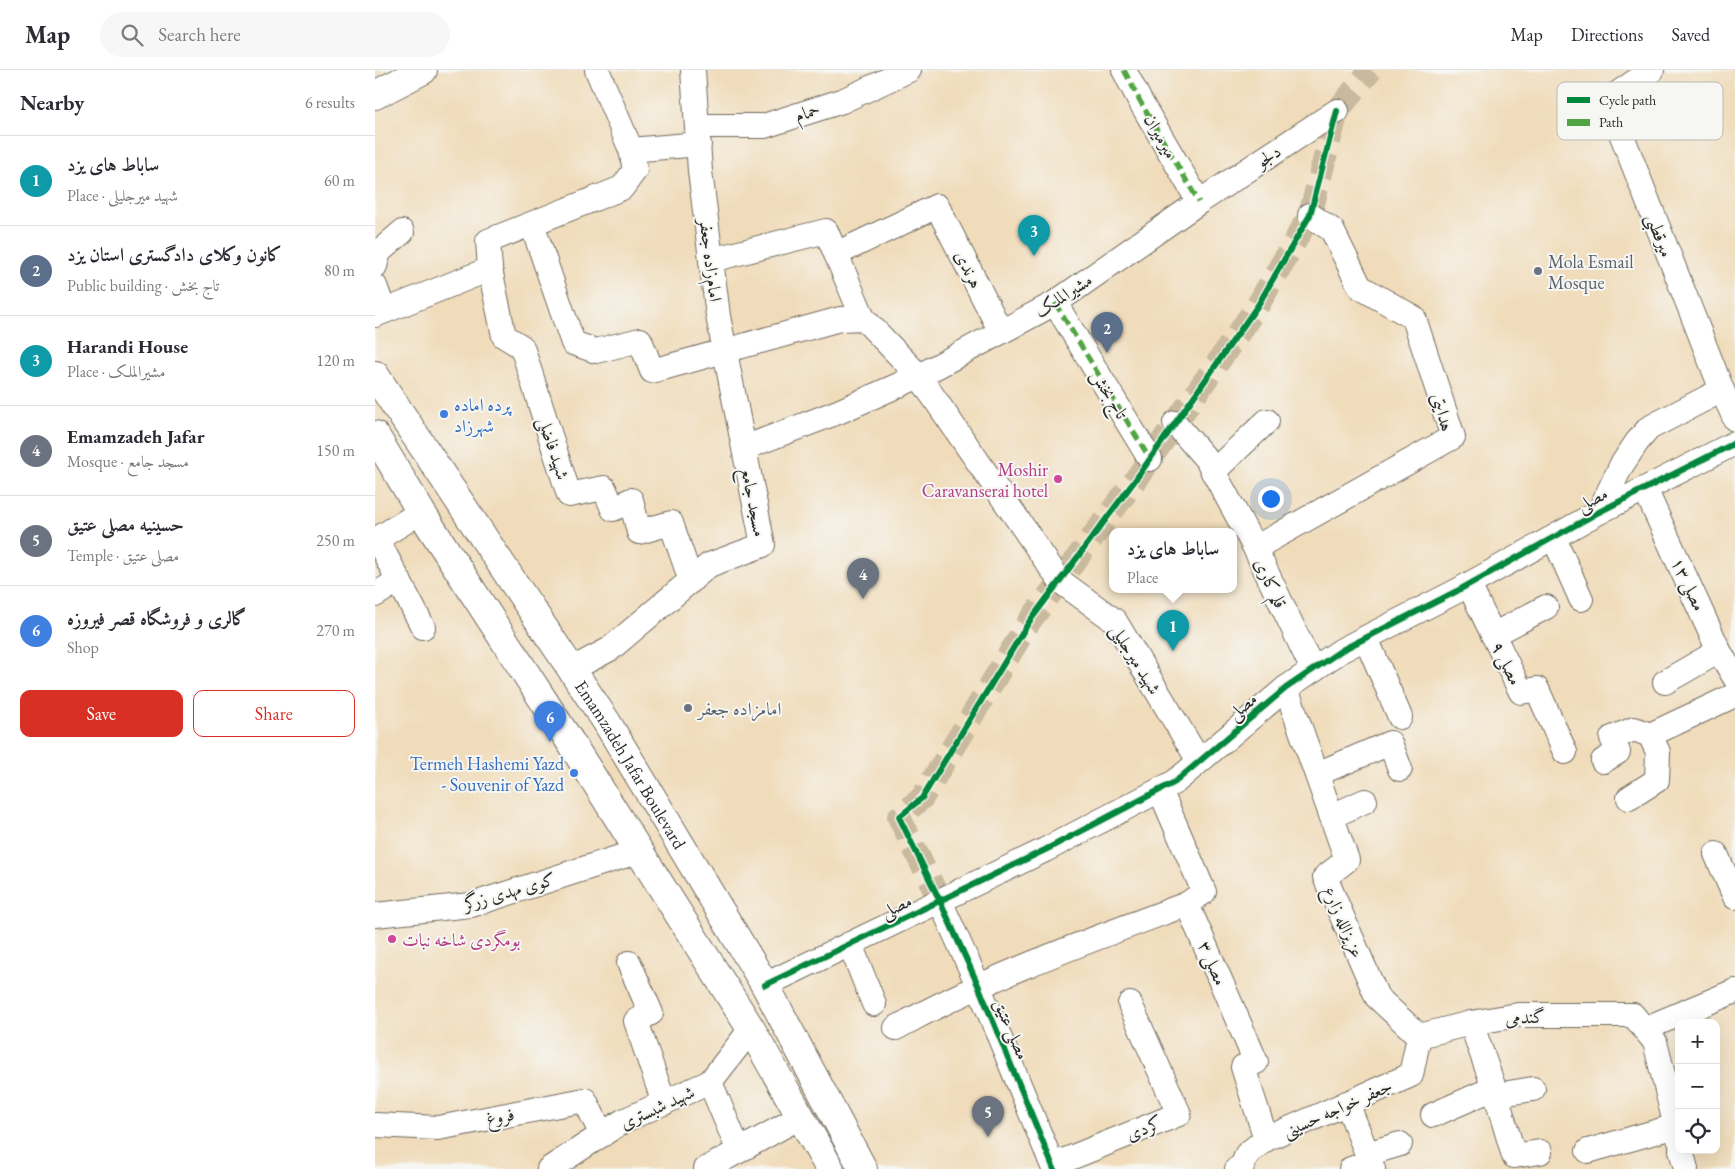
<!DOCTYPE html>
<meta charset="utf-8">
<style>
body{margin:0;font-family:"EB Garamond",Amiri,serif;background:#f7f7f7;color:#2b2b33}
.controls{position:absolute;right:15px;bottom:15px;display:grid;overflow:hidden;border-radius:10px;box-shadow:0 5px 20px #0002}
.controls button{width:45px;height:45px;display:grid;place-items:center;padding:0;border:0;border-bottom:1px solid #e1e1e2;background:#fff;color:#2b2b33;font:25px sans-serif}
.you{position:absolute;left:895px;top:428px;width:18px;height:18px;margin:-12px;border:4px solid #fff;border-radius:50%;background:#1a73e8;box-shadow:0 0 0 8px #1a73e833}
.badge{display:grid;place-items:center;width:32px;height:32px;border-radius:50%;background:#d93025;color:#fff;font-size:16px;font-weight:700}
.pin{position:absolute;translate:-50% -41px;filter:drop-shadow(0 1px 2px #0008)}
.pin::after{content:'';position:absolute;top:26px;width:18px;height:15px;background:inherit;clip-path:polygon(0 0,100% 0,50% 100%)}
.popup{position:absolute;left:734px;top:458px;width:128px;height:65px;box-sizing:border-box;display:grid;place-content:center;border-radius:10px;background:#fff;filter:drop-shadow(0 1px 4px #0005);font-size:16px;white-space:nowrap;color:#7c7c81}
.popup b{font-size:19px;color:#2b2b33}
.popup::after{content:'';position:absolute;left:50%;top:100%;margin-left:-10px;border:10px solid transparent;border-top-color:#fff}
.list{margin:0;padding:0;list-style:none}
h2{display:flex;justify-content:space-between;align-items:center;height:65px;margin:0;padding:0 20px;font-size:21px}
h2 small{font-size:16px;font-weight:400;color:#7c7c81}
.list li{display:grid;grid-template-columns:32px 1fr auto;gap:15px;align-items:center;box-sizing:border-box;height:90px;padding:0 20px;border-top:1px solid #e1e1e2}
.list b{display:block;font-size:19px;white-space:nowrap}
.list p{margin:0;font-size:16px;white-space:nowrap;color:#7c7c81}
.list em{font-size:16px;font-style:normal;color:#7c7c81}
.actions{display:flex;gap:10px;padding:15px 20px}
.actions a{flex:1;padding:11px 0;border:1px solid #d93025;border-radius:10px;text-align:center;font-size:18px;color:#d93025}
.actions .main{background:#d93025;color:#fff}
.icon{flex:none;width:28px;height:28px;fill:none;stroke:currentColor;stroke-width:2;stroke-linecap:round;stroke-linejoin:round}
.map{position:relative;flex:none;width:1360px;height:1099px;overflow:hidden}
header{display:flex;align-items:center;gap:30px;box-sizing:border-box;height:70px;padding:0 25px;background:#fff;border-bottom:1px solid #e1e1e2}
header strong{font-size:24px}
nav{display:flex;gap:28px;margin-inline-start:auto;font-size:18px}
.search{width:350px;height:45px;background:#f7f7f7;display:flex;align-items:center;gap:12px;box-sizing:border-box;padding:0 18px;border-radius:28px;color:#7c7c81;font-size:19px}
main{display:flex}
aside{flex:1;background:#fff}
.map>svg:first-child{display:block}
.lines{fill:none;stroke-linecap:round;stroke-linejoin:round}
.minor-tunnel{stroke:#c9b99d;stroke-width:24;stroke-dasharray:24 12;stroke-linecap:butt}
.minor-casing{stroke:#70695d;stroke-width:26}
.major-casing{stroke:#70695d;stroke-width:30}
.minor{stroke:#fff;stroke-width:24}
.major{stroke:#fff;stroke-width:28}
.quiet{stroke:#51a443;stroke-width:5;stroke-dasharray:10 5;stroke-linecap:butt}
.cycleway-casing{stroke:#f6f6f2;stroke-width:9}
.cycleway{stroke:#00873e;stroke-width:6}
.worship-dot{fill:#6b7280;stroke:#f6f6f2;stroke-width:2}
.shop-dot{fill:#3f7fe0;stroke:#f6f6f2;stroke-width:2}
.hotel-dot{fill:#d1479c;stroke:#f6f6f2;stroke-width:2}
.labels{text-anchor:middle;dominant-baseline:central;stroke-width:4;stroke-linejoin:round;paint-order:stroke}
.street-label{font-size:18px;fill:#2b2b2b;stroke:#f6f6f2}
.worship-label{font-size:18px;fill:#5b616d;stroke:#f6f6f2;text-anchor:start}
.shop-label{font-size:18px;fill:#366cbe;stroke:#f6f6f2;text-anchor:start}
.hotel-label{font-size:18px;fill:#b23c85;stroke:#f6f6f2;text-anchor:end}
.key{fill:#f6f6f2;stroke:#b9b9b6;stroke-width:1}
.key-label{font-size:14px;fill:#2b2b2b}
</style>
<header>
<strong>Map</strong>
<div class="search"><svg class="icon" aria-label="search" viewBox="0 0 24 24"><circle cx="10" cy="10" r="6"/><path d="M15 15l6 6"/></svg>Search here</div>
<nav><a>Map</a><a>Directions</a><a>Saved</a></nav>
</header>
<main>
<aside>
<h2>Nearby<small>6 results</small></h2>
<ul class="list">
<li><span class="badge" style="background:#0f9aa8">1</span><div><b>ساباط های یزد</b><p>Place · شهید میرجلیلی</p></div><em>60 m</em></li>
<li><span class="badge" style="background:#5c6f8a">2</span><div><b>کانون وکلای دادگستری استان یزد</b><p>Public building · تاج بخش</p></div><em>80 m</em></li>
<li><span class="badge" style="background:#0f9aa8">3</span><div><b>Harandi House</b><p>Place · مشیرالملک</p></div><em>120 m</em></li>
<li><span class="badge" style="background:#6b7280">4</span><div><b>Emamzadeh Jafar</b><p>Mosque · مسجد جامع</p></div><em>150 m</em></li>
<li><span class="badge" style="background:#6b7280">5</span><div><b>حسینیه مصلی عتیق</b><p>Temple · مصلی عتیق</p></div><em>250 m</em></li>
<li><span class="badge" style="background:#3f7fe0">6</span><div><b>گالری و فروشگاه قصر فیروزه</b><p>Shop</p></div><em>270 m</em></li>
</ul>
<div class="actions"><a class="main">Save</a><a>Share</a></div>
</aside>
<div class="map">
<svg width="1360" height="1099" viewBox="0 0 1360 1099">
<rect width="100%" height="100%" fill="#f6f6f2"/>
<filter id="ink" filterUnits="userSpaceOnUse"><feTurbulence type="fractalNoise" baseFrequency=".02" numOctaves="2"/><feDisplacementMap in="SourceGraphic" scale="10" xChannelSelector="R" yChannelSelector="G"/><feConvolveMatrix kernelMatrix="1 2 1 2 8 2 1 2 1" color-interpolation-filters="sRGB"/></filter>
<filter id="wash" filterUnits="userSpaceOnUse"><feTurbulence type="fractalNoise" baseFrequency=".0096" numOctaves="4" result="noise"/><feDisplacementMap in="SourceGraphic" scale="20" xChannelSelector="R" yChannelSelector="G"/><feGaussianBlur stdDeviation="1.12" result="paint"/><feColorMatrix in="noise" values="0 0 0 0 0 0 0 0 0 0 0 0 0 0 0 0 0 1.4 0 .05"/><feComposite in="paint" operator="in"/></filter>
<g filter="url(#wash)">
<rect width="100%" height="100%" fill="#f0dcba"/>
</g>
<g filter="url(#ink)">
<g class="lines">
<polyline class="minor-tunnel" points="565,831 524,747 547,728 654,552 761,409 883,235 935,145 962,41 996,0"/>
<defs>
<g id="minor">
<polyline points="749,0 765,31 824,132"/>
<polyline points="1277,0 1233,30 1347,320 1360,349"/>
<polyline points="323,56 389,56 467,31 534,0"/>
<polyline points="256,80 324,74"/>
<polyline points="157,154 198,273 221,281 265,270 277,301 465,249 488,248 544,306 685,511 740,551 824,691"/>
<polyline points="461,184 488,248"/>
<polyline points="336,190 451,161 461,184 562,136 626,262"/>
<polyline points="0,196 4,182 27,162"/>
<polyline points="115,199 129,266 147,277 194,425 229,418 238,439 256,430 264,462 296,453 316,511"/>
<polyline points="0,216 9,241"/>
<polyline points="680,233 775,389"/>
<polyline points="0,245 115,199 113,171 247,118 260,100 256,80 222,0"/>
<polyline points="800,353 832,390 880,478 938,600"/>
<polyline points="369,378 463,342 544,306 680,233 824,132 962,41"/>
<polyline points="838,402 892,351"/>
<polyline points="1270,419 1344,581 1360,608"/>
<polyline points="46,442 2,469 48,557"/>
<polyline points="1224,442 1246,396 1262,372 1274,358 1347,320"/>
<polyline points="1179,468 1206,529"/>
<polyline points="880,478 1078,367 1039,248 985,217 957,160 935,145"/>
<polyline points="1094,515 1146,622 1162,619 1190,682"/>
<polyline points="0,525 24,510"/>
<polyline points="1118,565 1171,537"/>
<polyline points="991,568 1025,647"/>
<polyline points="197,599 235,579 334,495 388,475 343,246 325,101 318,0"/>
<polyline points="1290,612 1344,581"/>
<polyline points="911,618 972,790 950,807 1002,927 1044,966"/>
<polyline points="1228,691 1243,682 1237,668 1259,659 1275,665"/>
<polyline points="942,704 1015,673 1025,699"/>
<polyline points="785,720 829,822 812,834 881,992 868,997 891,1069"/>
<polyline points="1254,728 1282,710 1283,682 1275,665 1360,625"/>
<polyline points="957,746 990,731"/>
<polyline points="1341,784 1360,827"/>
<polyline points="565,831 603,915 679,1099"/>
<polyline points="0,845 96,835 264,781"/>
<polyline points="475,874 499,934"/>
<polyline points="254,893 276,943 261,951 289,1033"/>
<polyline points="390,915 670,780 800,712 911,618 967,580 1082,521 1224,442 1360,373"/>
<polyline points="1096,953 1119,1018 1139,1086 1165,1082"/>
<path d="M 521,958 C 614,906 713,871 812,834"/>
<polyline points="1269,959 1360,921"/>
<polyline points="1044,966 1096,953 1143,945 1258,945 1280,972 1304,1069"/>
<polyline points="335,1012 364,1081"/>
<polyline points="1121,1025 1158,1019"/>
<polyline points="972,1033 998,1099"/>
<polyline points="1058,1045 1119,1018"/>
<polyline points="0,1055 63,1058 210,1030 227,1065"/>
<polyline points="1306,1080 1311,1099"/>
<polyline points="1213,1081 1301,1056"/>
<polyline points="992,1084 1025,1074"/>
<polyline points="678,1095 804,1044 755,934"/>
<polyline points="174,1099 248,1051 335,1012 376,959"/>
<polyline points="331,1099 425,1047"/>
<polyline points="862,1099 867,1097 872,1084 891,1069 1036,1005 1044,966"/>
<polyline points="976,1099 995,1092"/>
</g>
<g id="major">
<polyline points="0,25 48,0"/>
<path id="s1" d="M 0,305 L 231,651 L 390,915 L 488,1099"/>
<polyline points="0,365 46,442 196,673 376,959 455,1099"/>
</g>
</defs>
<use href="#minor" class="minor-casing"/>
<use href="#major" class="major-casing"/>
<use href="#minor" class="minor"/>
<use href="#major" class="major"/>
<g class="quiet">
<polyline points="749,0 765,31 824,132"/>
<polyline points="680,233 775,389"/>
</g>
<defs>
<g id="cycleway">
<polyline points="390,915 670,780 800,712 911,618 967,580 1082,521 1224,442 1360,373"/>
<polyline points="679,1099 603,915 565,831 524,747 547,728 654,552 761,409 883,235 935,145 962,41"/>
</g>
</defs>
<use href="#cycleway" class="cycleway-casing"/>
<use href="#cycleway" class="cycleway"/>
</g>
</g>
<g class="worship-dot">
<circle cx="1163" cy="201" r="5"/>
<circle cx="313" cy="638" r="5"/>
</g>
<g class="shop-dot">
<circle cx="69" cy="344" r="5"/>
<circle cx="199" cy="703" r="5"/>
</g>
<g class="hotel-dot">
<circle cx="683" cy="409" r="5"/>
<circle cx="17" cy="869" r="5"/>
</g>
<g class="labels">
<g class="street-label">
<text transform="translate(432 42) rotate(-18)">حمام</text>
<text transform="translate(786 66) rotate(60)">میرمیران</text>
<text transform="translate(893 86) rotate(-33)">دلجو</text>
<text transform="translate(1285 165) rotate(69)">میرقطبی</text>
<text transform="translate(336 190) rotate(83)">امام‌زاده جعفر</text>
<text transform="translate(594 199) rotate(63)">هرندی</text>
<text transform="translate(688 225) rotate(-33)">مشیرالملک</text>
<text transform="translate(735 324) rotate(59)">تاج بخش</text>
<text transform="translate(1068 342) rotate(75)">هدایتی</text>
<text transform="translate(179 378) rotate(72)">شهید فاضلی</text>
<text transform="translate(1217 429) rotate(-28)">مصلی</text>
<text transform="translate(379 432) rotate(79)">مسجد جامع</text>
<text transform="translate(896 513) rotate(65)">قلم کاری</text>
<text transform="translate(1314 514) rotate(65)">مصلی ۱۳</text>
<text transform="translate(761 589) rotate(58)">شهید میرجلیلی</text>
<text transform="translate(1132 593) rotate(64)">مصلی ۹</text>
<text transform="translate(867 636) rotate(-40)">مصلی</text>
<text stroke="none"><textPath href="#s1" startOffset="466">Emamzadeh Jafar Boulevard</textPath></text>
<text transform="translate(134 821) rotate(-16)">کوی مهدی زرگر</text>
<text transform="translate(521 836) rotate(-26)">مصلی</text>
<text transform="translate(969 852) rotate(67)">عزیزالله زارع</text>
<text transform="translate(838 893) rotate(67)">مصلی ۳</text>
<text transform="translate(1150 947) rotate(-4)">گندمی</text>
<text transform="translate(637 959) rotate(67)">مصلی عتیق</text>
<text transform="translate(282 1037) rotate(-25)">شهید شبستری</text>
<text transform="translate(962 1038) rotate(-24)">جعفر خواجه حسینی</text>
<text transform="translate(125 1046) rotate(-11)">فروغ</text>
<text transform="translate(769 1058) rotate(-22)">کردی</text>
</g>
<g class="worship-label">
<text x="1173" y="191">Mola Esmail<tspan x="1173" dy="21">Mosque</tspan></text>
<text x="323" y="638">امامزاده جعفر</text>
</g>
<g class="shop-label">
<text x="79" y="334">پرده اماده<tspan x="79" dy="21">شهرزاد</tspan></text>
<text x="189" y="693" text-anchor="end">Termeh Hashemi Yazd<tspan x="189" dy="21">- Souvenir of Yazd</tspan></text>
</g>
<g class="hotel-label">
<text x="673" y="399">Moshir<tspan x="673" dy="21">Caravanserai hotel</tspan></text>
<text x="27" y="869" text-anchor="start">بومگردی شاخه نبات</text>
</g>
</g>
<rect x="1182" y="12" width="166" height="58" rx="8" class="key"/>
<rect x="1192" y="27" width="23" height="6" fill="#00873e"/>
<rect x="1192" y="49" width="23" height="7" fill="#51a443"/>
<g class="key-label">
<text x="1224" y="35">Cycle path</text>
<text x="1224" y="57">Path</text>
</g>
</svg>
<div class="controls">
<button>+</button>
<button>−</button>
<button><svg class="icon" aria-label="locate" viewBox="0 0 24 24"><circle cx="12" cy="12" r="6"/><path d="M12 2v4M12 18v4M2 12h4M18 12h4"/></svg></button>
</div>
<div class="you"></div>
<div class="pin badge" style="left:798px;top:581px;background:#0f9aa8">1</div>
<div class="popup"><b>ساباط های یزد</b>Place</div>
<div class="pin badge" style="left:732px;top:283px;background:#5c6f8a">2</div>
<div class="pin badge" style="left:659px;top:186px;background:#0f9aa8">3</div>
<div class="pin badge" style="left:488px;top:529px;background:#6b7280">4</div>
<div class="pin badge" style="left:613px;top:1067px;background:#6b7280">5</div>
<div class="pin badge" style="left:175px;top:672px;background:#3f7fe0">6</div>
</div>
</main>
